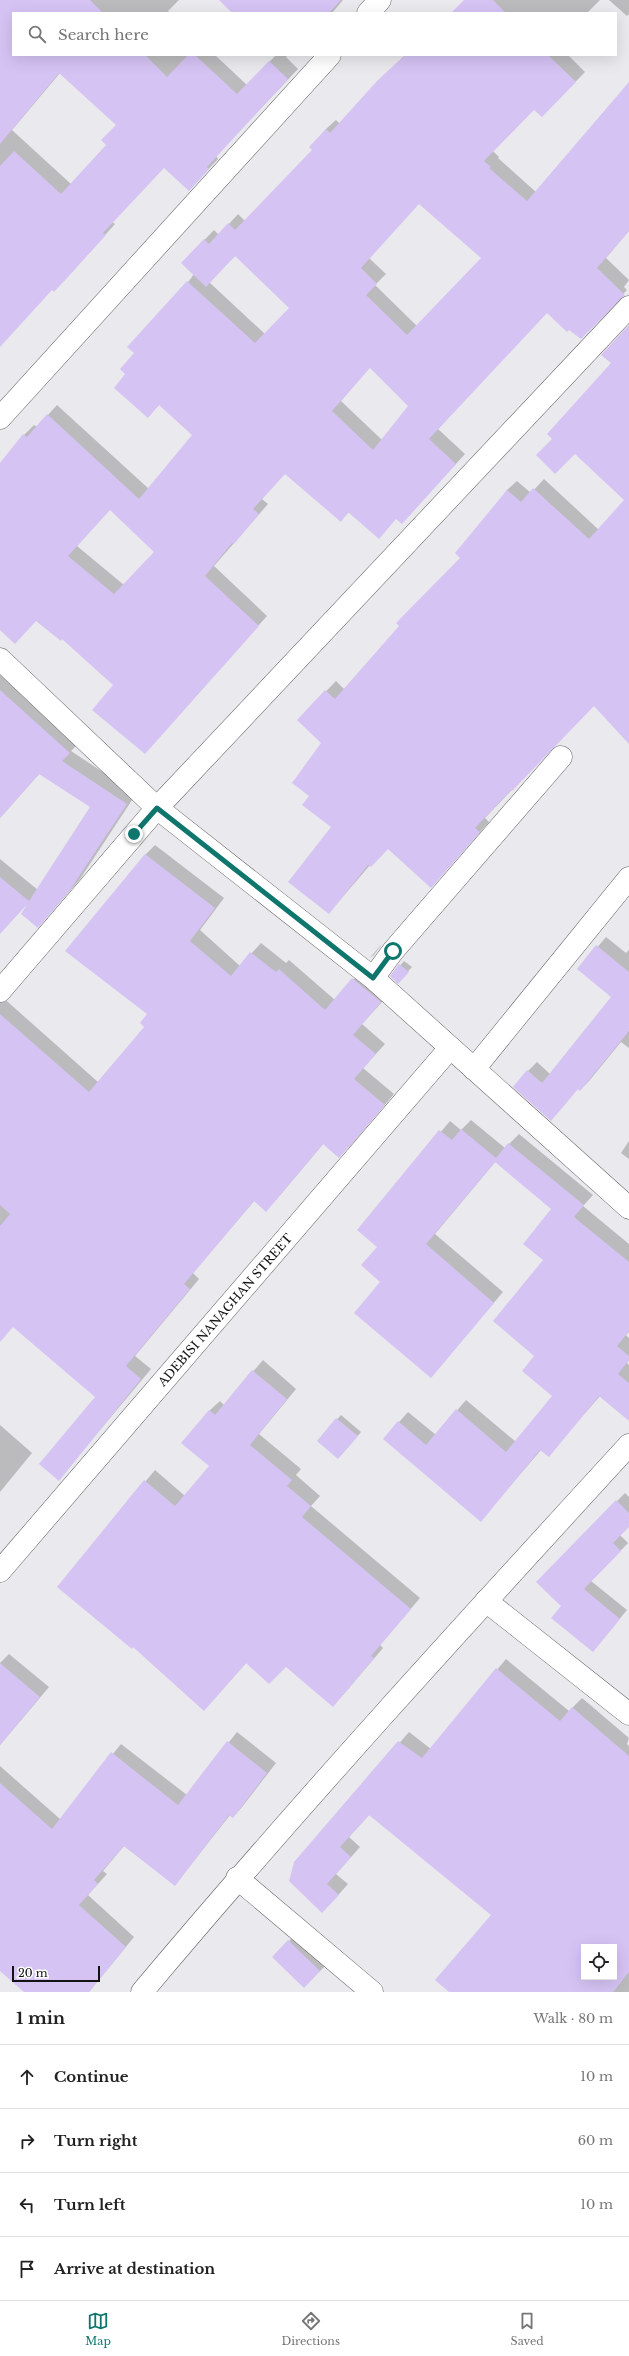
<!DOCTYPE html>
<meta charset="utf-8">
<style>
body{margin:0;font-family:"Libre Baskerville",serif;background:#f2f2f2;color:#222}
.controls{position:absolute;right:12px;bottom:12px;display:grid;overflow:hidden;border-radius:0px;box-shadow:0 4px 16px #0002}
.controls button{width:36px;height:36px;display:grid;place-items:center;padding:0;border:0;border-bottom:1px solid #e0e0e0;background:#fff;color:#222;font:20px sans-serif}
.scale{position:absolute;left:12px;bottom:10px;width:88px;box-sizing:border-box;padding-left:4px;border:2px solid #141314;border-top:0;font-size:11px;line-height:14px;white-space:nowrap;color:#141314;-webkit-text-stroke:3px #fff;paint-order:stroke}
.stop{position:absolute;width:12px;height:12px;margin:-9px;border:3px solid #0f766e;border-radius:50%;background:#fff}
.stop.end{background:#0f766e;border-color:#fff;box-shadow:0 1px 4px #0008}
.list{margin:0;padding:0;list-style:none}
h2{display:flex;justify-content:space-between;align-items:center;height:52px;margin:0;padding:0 16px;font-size:17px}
h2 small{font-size:13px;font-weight:400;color:#767676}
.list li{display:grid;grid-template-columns:26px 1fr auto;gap:12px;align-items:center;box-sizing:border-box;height:64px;padding:0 16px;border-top:1px solid #e0e0e0}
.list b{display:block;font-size:15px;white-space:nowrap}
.list em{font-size:13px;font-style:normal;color:#767676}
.icon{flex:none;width:22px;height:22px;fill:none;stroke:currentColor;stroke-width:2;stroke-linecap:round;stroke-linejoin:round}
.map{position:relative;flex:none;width:629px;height:1992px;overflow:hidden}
.search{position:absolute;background:#fff;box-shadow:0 4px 16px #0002;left:12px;right:12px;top:12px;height:44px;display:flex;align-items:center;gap:10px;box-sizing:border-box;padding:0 14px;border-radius:0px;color:#767676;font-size:15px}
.sheet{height:308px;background:#fff}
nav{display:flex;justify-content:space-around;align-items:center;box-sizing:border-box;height:56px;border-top:1px solid #e0e0e0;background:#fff;font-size:11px;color:#767676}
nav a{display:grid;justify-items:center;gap:2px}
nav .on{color:#0f766e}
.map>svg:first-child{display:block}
.shadow{fill:#0003;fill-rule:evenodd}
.building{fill:#d5c3f4;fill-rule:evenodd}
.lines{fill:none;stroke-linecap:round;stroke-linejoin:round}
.minor-casing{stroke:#636265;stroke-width:23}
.minor{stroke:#fff;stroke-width:22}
.route{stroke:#0f766e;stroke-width:5}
.labels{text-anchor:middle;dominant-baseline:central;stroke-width:3.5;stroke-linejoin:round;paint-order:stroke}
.street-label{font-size:12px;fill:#141314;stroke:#fff}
</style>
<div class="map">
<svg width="629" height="1992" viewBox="0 0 629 1992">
<rect width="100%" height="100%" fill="#eae9ed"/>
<g class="shadow">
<path d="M 0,0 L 179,0 L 168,11 L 170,13 L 13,13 L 13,55 L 215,55 L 247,85 L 276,55 L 288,55 L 286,57 L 298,69 L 216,156 L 218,159 L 189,190 L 164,167 L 112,222 L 115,224 L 64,281 L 52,289 L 0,343 ZM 60,73 L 117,125 L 108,145 L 71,184 L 12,130 Z"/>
<polygon points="220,0 343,0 332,13 234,13"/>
<polygon points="466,0 600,0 587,13 453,13"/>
<polygon points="609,0 629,0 629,14 627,16"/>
<path d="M 405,55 L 568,55 L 585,72 L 542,116 L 534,109 L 493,151 L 499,157 L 498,158 L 536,192 L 629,84 L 629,231 L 606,258 L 629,280 L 624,287 L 627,290 L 591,328 L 547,312 L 438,429 L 465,454 L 411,513 L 397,518 L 349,512 L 341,520 L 285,473 L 262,499 L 268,504 L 214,566 L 267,616 L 154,743 L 114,684 L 62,638 L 36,620 L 0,628 L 0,464 L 24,435 L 34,425 L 37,427 L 57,405 L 149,489 L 194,435 L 160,404 L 148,416 L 127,374 L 136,353 L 194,274 L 182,263 L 214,230 L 219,235 L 238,214 L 245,221 L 314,150 L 310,147 L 326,129 L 336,120 L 340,124 ZM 419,203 L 482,258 L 417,326 L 375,285 L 386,274 L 369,258 ZM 236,255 L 290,308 L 265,334 L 209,282 ZM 370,367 L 410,406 L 382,440 L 341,401 ZM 110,509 L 155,552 L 124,585 L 77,546 Z"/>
<polygon points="629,327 629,743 594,704 485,818 489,822 431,887 388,848 370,865 329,913 333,827 311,796 323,743 298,720 336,681 344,689 462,557 507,490 517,481 531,493 544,479 599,530 626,500 575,453 553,439 612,363"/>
<polygon points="0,671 79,743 71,751 136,794 80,879 47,917 28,903 0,933 0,859 38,890 91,807 40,773 0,818"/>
<polygon points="155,845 224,898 200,930 240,966 261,943 286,963 289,960 335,1000 363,969 391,992 362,1024 385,1044 363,1068 394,1094 349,1147 324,1143 276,1200 255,1200 193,1273 199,1279 135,1356 151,1369 59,1479 96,1397 13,1326 0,1337 0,995 98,1082 146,1026 148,1014 145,855"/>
<polygon points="606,937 626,953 629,950 629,1048 621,1042 589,1081 580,1090 578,1088 560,1110 528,1071 537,1062 550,1074 613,996 579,969"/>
<polygon points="382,944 374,955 370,958 379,947"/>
<polygon points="404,961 412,967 402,978 391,976"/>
<polygon points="471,1120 505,1148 519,1134 593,1195 583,1206 629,1244 629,1332 626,1335 629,1338 629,1360 627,1363 629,1365 629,1420 600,1396 548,1456 541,1450 481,1520 384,1439 408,1412 436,1435 466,1400 516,1442 553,1396 536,1356 545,1260 553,1209 496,1161 435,1234 503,1292 431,1377 382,1282 379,1247 358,1230 450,1121 461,1130"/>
<polygon points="629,1141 629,1159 621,1153"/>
<polygon points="263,1360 296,1389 259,1434 301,1469 296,1475 320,1496 311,1506 420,1598 380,1645 383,1648 343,1695 286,1666 247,1662 204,1710 133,1646 59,1586 155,1470 185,1496 210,1466 209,1411 220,1401 224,1405"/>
<polygon points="341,1415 361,1432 342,1454 318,1441"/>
<polygon points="0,1425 32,1453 0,1492"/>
<polygon points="625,1493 629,1497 629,1526 620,1535 628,1543 591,1581 627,1610 593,1651 562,1606 537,1582"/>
<polygon points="9,1654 49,1687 0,1745 0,1663"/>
<path d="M 506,1659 L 569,1711 L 582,1698 L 629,1738 L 627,1744 L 629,1746 L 629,1992 L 450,1992 L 493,1915 L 370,1814 L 349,1837 L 360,1847 L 336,1874 L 348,1884 L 332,1902 L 295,1863 L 409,1732 L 431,1749 ZM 584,1947 L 614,1947 L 614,1977 L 584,1977 Z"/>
<polygon points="237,1732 276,1763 242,1807 233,1817 230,1815 175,1885 124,1846 103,1871 107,1874 88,1895 134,1937 89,1992 26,1992 0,1970 0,1766 60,1819 121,1744 187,1795"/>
<polygon points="297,1933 328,1963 304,1987 289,1941"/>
</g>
<g class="building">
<polygon points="0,0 90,0 103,13 13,13 13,55 145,55 167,77 188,55 195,55 237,94 269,61 288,79 207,167 209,169 189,191 164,168 103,233 106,235 54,292 52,290 0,347 0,166 14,151 61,194 106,145 101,140 116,125 59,73 0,144"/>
<polygon points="219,0 341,0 329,13 232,13"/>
<polygon points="464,0 493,0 506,13 451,13"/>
<path d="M 405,55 L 548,55 L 576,82 L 542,117 L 534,110 L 484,161 L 491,167 L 489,168 L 527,201 L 629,82 L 629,231 L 597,268 L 625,295 L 581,339 L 569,330 L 567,332 L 547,313 L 429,439 L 456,464 L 402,524 L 396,519 L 379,539 L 348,512 L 341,522 L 285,474 L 253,509 L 259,514 L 234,544 L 232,543 L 205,576 L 259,626 L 145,754 L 92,710 L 113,685 L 62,639 L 61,641 L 36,621 L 15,644 L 0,630 L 0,463 L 23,434 L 27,437 L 47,414 L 139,499 L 192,435 L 159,405 L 148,418 L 114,388 L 125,374 L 120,369 L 134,353 L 127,347 L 187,281 L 255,343 L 289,308 L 235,256 L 206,287 L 181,263 L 204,239 L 209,244 L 228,223 L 235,230 L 312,150 L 309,147 L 326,129 L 330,133 L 378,80 ZM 419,204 L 481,258 L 407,335 L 366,295 L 377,284 L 361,268 ZM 370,368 L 408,406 L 373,450 L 332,411 ZM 110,510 L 154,552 L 114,594 L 68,556 Z"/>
<polygon points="629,325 629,744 594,706 512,791 511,790 475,828 480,832 431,888 388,849 371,867 368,865 329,914 288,882 331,827 302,805 309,796 292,783 321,743 297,720 325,690 335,699 399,626 396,623 460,558 455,553 507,490 521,502 533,488 589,539 624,500 575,454 555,474 536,455 552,439 547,434 611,363 601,355"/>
<polygon points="0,690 70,753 62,761 127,804 70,890 38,928 21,914 27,904 0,934 0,877 29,901 90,807 39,774 0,818"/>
<polygon points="145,854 215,908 190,941 231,976 250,952 276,972 279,969 325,1010 352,978 381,1002 353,1035 376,1054 354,1079 385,1105 339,1158 323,1144 266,1212 254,1201 184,1284 190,1289 126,1366 141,1379 59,1481 39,1464 95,1397 13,1327 0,1342 0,1226 10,1214 0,1205 0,1014 89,1092 144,1027 140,1023 147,1014 65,951"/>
<polygon points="596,945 629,972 629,1031 580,1091 578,1089 551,1121 513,1087 527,1070 542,1083 611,997 577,969"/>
<polygon points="399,964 409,972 398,984 390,976"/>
<polygon points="461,1129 496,1158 508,1143 584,1205 574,1217 629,1262 629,1331 617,1346 629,1356 629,1360 618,1374 629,1383 629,1421 599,1396 549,1457 540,1450 481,1522 383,1439 398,1421 426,1445 456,1409 506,1452 552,1396 522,1371 534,1356 493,1321 543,1260 523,1244 551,1209 495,1162 426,1244 494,1303 431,1378 354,1313 380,1282 361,1265 377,1247 357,1230 439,1130 452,1140"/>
<polygon points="252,1370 287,1399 250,1445 292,1480 287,1486 311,1506 302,1517 411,1609 371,1656 374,1658 333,1707 286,1667 269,1684 246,1663 204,1711 133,1647 132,1649 57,1587 144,1480 175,1506 209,1466 181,1443 209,1410 215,1415"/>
<polygon points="336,1418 358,1436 338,1459 317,1441"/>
<polygon points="616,1500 629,1513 629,1527 613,1543 621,1551 584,1589 620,1619 593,1652 551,1618 561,1606 536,1582"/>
<polygon points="0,1663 40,1697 0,1745"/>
<path d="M 496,1668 L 560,1721 L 572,1707 L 629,1756 L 629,1972 L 613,1992 L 449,1992 L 435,1980 L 491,1915 L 369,1815 L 340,1847 L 351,1857 L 327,1884 L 339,1895 L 322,1913 L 289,1881 L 294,1862 L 398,1741 L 422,1758 ZM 584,1947 L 614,1947 L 614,1977 L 584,1977 Z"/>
<polygon points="227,1741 267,1773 233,1818 229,1815 175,1886 124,1846 94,1880 98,1884 79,1905 126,1947 89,1992 24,1992 0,1971 0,1783 52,1829 111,1752 178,1805"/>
<polygon points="288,1940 320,1971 304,1988 272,1957"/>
</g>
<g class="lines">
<defs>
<g id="minor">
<polyline points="368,13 380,0"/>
<polyline points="0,418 330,55"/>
<polyline points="0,659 157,808 373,978 629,1208"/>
<polyline points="373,978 393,951 561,757"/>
<polyline points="0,991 157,808 629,307"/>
<polyline points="474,1069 629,878"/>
<polyline points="0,1571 450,1048"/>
<polyline points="486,1601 629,1714"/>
<polyline points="237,1878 372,1992"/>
<path d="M 142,1992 C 299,1805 464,1625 629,1445"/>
</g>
</defs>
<use href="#minor" class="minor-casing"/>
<use href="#minor" class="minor"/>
</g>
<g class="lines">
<polyline class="route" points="134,834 157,808 373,978 393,951"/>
</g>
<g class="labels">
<g class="street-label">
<text transform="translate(225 1310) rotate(-49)">ADEBISI NANAGHAN STREET</text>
</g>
</g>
</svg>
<div class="controls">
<button><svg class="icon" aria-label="locate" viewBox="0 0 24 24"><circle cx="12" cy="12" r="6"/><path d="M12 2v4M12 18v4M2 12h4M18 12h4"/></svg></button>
</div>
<div class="scale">20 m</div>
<div class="stop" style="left:393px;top:951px"></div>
<div class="stop end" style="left:134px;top:834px"></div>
<div class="search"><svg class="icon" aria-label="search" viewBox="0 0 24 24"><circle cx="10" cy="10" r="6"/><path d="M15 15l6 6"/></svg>Search here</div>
</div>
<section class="sheet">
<h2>1 min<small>Walk · 80 m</small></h2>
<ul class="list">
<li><svg class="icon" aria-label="ahead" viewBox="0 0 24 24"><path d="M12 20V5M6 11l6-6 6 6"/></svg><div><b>Continue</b></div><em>10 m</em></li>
<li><svg class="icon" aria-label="right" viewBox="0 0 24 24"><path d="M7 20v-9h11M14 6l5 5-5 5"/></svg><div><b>Turn right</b></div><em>60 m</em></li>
<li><svg class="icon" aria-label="left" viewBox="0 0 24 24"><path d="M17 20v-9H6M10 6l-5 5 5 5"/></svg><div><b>Turn left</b></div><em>10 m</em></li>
<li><svg class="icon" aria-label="arrive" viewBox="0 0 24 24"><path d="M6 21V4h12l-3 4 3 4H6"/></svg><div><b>Arrive at destination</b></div></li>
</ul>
</section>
<nav>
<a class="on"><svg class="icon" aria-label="map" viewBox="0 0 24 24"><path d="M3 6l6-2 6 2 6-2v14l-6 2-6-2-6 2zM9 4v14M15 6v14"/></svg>Map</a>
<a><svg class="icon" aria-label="directions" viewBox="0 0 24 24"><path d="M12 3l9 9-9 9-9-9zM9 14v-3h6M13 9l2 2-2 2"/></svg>Directions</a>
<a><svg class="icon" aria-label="saved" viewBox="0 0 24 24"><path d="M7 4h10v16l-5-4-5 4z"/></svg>Saved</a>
</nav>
